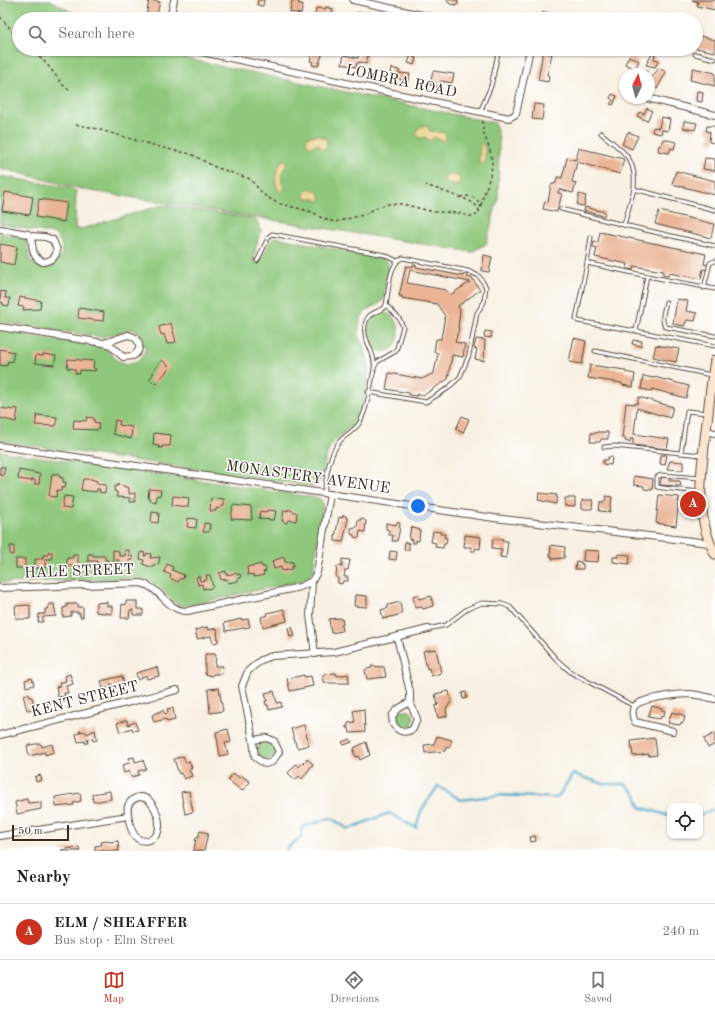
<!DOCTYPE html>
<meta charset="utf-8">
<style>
body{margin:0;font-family:"Old Standard TT",serif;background:#f2f2f2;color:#202124}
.controls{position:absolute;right:12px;bottom:12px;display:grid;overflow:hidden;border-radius:8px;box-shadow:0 1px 3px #0004}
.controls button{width:36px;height:36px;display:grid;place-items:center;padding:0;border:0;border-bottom:1px solid #e0e0e0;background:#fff;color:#202124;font:20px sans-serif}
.compass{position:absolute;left:619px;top:68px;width:36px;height:36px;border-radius:50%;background:#fff;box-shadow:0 1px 3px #0004;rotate:6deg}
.scale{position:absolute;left:12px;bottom:10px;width:57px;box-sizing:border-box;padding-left:4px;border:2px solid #3b2a1e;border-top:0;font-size:11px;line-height:14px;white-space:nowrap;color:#3b2a1e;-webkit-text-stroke:3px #fff;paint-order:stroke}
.you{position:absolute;left:418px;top:506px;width:14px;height:14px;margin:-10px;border:3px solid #fff;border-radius:50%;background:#1a73e8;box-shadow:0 0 0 6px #1a73e833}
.badge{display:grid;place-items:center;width:26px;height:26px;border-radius:50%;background:#c8321e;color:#fff;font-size:13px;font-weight:700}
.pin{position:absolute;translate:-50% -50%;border:2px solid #fff;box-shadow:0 1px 4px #0006}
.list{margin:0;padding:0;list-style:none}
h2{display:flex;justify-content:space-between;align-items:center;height:52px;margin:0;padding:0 16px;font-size:17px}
h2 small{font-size:13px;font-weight:400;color:#757577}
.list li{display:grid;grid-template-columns:26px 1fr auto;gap:12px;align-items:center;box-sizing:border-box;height:56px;padding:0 16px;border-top:1px solid #e0e0e0}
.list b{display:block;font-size:15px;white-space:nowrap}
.list p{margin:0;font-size:13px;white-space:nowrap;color:#757577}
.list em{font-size:13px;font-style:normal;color:#757577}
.icon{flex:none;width:22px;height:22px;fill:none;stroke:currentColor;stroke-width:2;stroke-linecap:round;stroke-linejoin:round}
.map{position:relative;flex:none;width:715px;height:851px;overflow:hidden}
.search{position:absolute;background:#fff;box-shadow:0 1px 3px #0004;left:12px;right:12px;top:12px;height:44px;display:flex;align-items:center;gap:10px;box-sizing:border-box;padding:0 14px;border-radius:22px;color:#757577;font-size:15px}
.sheet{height:108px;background:#fff}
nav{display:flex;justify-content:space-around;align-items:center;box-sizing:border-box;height:56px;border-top:1px solid #e0e0e0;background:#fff;font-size:11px;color:#757577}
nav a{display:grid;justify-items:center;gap:2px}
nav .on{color:#c8321e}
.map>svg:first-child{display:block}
.green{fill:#8fc87c;stroke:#65794d}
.sand{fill:#eeda9e;stroke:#94825e}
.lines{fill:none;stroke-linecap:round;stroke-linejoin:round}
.stream{stroke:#4aa7c9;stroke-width:2.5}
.building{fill:#eab495;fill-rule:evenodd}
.service-casing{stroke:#57483b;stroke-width:5}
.minor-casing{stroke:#57483b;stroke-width:8}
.secondary-casing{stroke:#57483b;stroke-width:11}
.path{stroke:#57483b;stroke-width:1.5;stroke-dasharray:3 3;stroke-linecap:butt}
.service{stroke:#fff;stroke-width:3}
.minor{stroke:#fff;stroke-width:6}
.secondary{stroke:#fce5cf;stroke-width:9}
.labels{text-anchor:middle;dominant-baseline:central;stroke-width:3;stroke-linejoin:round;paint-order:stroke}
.street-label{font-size:15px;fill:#3b2a1e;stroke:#fff}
</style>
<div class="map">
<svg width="715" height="851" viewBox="0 0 715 851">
<rect width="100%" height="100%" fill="#fff"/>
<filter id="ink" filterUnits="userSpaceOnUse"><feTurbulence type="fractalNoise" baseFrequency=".025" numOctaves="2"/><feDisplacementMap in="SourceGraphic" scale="8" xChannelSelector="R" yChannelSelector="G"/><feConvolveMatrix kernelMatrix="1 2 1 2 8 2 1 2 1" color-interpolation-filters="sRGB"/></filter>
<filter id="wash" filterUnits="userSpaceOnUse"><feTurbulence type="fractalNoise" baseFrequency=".012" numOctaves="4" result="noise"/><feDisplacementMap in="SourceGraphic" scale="16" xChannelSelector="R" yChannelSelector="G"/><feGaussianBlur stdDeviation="0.9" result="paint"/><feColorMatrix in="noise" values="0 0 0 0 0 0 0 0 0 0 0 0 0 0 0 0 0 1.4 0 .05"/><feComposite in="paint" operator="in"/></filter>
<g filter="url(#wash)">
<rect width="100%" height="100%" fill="#f8f0e2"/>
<g class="green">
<polygon points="0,0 50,0 84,19 19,19 19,49 146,49 154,52 495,123 499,139 498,198 486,244 472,252 85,190 0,168"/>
<path d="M 0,176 L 70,188 L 76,191 L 75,228 L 81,229 L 162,205 L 256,219 L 261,230 L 256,246 L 254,262 L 257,263 C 266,257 266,242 275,237 L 386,259 L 389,267 L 383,300 C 377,307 367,307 362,316 C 353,335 367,348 369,366 C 370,377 363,406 359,416 C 353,430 337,434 330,447 C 324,459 324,473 318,485 L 312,486 L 0,441 L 0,331 L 105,348 L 118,361 L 128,364 L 141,359 L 146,348 L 139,333 L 133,329 L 102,337 L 0,322 L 0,233 L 26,239 L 30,260 C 50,279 75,252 54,234 L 0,224 Z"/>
<path d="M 379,313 C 409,310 403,364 374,349 C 366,338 364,319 379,313 Z"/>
<path d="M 0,451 L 319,498 L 322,501 L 323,505 L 313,571 L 307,579 L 301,581 L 185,606 C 167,605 164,582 141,578 L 0,583 Z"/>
<circle cx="405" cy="719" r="9"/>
<circle cx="266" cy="751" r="9"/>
</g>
<g class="sand">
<polygon points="426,125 430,131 445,133 446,139 443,141 434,137 430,141 426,137 419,138 416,133 418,128"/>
<polygon points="317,135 327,139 327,146 323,149 321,149 319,144 316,144 311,147 306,142 307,137"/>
<path d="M 482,143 C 486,148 486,160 483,165 L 479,163 L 480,145 Z"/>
<path d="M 283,160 L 285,160 L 287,162 C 281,176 279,175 285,190 L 281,192 C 272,184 276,168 283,160 Z"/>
<polygon points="450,174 460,177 460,183 453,186 451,183 444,181 445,175"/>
<polygon points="310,188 319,193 321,199 319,201 313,198 306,199 304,194"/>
</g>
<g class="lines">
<g class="stream">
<polyline points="700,815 715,809"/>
<polyline points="287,851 287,848 301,837 302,827 331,818 348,829 389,813 416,828 421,811 438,786 461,800 499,795 557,798 573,774 604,784 626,784 636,795 640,807 670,816"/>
</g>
</g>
<g id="blocks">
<g class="building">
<polygon points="149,0 160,2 157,14 155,14 154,19 132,19 133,14 146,17"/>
<polygon points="258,0 264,0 263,6 257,5"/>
<polygon points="446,0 458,0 457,5 450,4"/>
<polygon points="692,0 715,0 715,10 697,6 698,2"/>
<polygon points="292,1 298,1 299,4 303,4 301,14 290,12"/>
<polygon points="326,7 333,9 331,19 314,19 316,8 325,9"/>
<polygon points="358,12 369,15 368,19 356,19"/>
<polygon points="543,12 549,13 550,19 541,19"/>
<polygon points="696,35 715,40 715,52 696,48"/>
<polygon points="267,49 277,49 275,56 266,55"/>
<polygon points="313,49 324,50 318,66 312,65 313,62 310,61"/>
<polygon points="412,52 415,53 413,57 416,58 414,65 408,63"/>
<polygon points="543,52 552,54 547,75 549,76 548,82 538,80"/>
<polygon points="359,53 368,55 366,64 360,62 357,63 356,67 342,64 344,55 358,58"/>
<polygon points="652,54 655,55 654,59 659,60 655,67 646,65"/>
<polygon points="629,56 639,61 635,69 625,64"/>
<polygon points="391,68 399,70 399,73 410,74 406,84 401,83 401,79 390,76"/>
<polygon points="659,68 666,72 657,89 649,85 649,81"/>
<polygon points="693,68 715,73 715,86 690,80"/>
<polygon points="433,71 454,74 452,83 441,81 439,87 430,85"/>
<polygon points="697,91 703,92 702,102 696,101"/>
<polygon points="612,94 617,96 613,105 610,104 613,100 610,98"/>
<polygon points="534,104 544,105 542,120 532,119"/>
<polygon points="647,108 652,111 647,121 637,116 640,112 644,114"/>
<polygon points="661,117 670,119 668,131 662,130 661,134 652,132 653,127 659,128"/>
<polygon points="684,121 697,123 695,130 683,128"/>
<polygon points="707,126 715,126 715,143 709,142 710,132 706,131"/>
<polygon points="628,132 638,136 632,149 622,144"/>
<polygon points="663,139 676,142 674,149 671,148 669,153 658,151 659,145 661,146"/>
<polygon points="579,148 624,159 620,174 577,162 572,182 576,183 573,193 559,189 558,193 562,194 557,212 543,209 545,201 548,202 551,185 556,183 557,177 562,178 567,158 576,160"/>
<polygon points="705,158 715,159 715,171 703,169"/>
<polygon points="676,171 715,181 715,195 672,184"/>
<polygon points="5,192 33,197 30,215 2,211"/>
<polygon points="579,194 586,196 584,206 577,205"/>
<polygon points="39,199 67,203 64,222 36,217"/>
<polygon points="585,207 605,212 604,216 584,211"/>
<polygon points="659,211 714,224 711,238 655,224"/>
<polygon points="600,232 706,254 704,264 708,265 707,270 703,269 701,279 669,273 668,276 663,275 663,271 634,266 633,270 627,269 628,264 595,257 597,248 593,247 594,241 598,242"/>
<polygon points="0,244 17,247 14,265 0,262"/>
<polygon points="484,255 492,257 489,272 482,271"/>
<path d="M 413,265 L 416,265 L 416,267 L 463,276 L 464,274 L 468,275 L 467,277 L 472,278 L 480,290 L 458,306 L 460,310 L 458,328 L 459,328 L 455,342 L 465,344 L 463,357 L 452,355 L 448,379 L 424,395 L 417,394 L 417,396 L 409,395 L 409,393 L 386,389 L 389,373 L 422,379 L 434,373 L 438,353 L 434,352 L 436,339 L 441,339 L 445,316 L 437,304 L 402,298 L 402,296 L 399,296 L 406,266 L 412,267 ZM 410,270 L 470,282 L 450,295 L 446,290 L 407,283 Z"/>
<polygon points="1,291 6,292 5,298 10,298 9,306 3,305 3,303 0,302"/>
<polygon points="20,297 41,301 40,309 23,310 24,307 18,306"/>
<polygon points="677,299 688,301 686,311 697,313 695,321 687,320 684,326 673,324"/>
<polygon points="79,308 104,312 103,321 78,318"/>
<polygon points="171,323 176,342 167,344 164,334 161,335 159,327"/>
<polygon points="485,331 492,332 491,338 484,337"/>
<polygon points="574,338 586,341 582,364 569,362"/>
<polygon points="476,339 485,340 484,361 475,359 477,349 474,348"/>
<polygon points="633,340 642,341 641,346 632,344"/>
<polygon points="656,345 679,349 676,362 653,357"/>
<polygon points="0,349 14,352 12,362 8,361 7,366 0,365"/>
<polygon points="43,354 56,356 54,365 35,363 36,355 43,356"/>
<polygon points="68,359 94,361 93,368 96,369 95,371 80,370 80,374 75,373 75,369 67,368"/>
<polygon points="162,360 170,367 156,384 149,379 154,373 152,372"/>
<polygon points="590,365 625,370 625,372 635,374 633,387 622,385 622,383 588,378"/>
<polygon points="643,376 654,378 654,377 689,386 686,398 652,389 652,391 641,389"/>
<polygon points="639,397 673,407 670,418 637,408 634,434 669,439 667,449 633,445 633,439 630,439 630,442 625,441 626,438 622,438 626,403 637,404"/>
<polygon points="0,408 14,410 14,408 18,409 16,422 0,418"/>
<polygon points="37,415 57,417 56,426 35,425"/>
<polygon points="462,416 469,419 463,433 456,429"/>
<polygon points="87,417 94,418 94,422 99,423 98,430 73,429 74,420 86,421"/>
<polygon points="115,420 120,421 119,425 132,427 131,439 113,434"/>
<polygon points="597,432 608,432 608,439 601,439 600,442 590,442 591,433 597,433"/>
<polygon points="154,433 171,435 170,446 162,446 162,448 159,448 159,446 153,445"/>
<polygon points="661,455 667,455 665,465 660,464"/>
<polygon points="608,457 612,457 611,465 603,464 603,460 607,460"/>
<polygon points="670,461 683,462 683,470 667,469"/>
<polygon points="0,467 5,467 3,476 0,475"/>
<polygon points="19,470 40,474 39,484 35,484 35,480 32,479 32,481 18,479"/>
<polygon points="52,474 60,474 59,477 63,478 63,482 66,482 65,488 62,487 61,491 57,490 56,497 49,496"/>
<polygon points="634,476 653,479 652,490 644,489 644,486 634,485"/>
<polygon points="662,477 670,477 669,481 680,481 681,486 661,485 660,483"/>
<polygon points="83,479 91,479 97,481 97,484 106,485 105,493 99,492 100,489 97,489 96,492 81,490"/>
<polygon points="118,484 129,488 129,494 135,493 135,502 130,502 130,498 117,497 117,492 114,491 115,486 118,486"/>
<polygon points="149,489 161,490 160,496 157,495 156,502 150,501 150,498 148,498"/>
<polygon points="539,493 557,495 556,504 538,500"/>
<polygon points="659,495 679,497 676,526 656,523"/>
<polygon points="64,496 73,497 71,509 62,508"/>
<polygon points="173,496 189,498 188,507 172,505"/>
<polygon points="606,496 612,497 610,512 599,511 600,502 605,502"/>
<polygon points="211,498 224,499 224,506 221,506 220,509 216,508 216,511 210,511"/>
<polygon points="565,498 575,498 575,507 565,506"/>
<polygon points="582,500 593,500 592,509 582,509"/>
<polygon points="233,505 251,507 252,520 231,519"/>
<polygon points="288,509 297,513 296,521 289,520 287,523 282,521 284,510 288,511"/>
<polygon points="267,510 276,511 274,520 259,519 260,511 266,512"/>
<polygon points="152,512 159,513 158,523 151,522"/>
<polygon points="343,515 346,516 346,518 348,519 343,542 335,541 335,537 339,517 342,518"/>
<polygon points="188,518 197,519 196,528 187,527"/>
<polygon points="361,518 366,521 365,532 360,531 359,538 354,537 354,535 351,534 351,528 357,527 358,520 361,520"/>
<polygon points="397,522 400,523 399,533 397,541 392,541 393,535 389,535 389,530 386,529 386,523 396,525"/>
<polygon points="204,523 210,524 209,532 203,532"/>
<polygon points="411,527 420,530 419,541 416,540 416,543 412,543 412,540 409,539"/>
<polygon points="433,531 441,532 440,534 445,534 444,537 447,538 446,544 444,544 443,548 435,547 436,543 431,542"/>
<polygon points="465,535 481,537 480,549 476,548 475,551 471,551 471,547 464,547"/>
<polygon points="493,539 503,539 502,541 508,541 506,558 500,557 502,549 492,548"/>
<polygon points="405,542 409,543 409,550 404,550"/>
<polygon points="551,545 565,547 564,558 552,559 552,556 550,556"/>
<polygon points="10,546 14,546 14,554 10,555"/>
<polygon points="113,550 119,551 119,556 125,556 125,550 129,550 129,556 132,556 133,560 129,560 129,564 119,564 119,560 113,560"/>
<polygon points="584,550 599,551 598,562 583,561"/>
<polygon points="390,551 397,552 396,560 389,559"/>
<polygon points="48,552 52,552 52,559 45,559 45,568 35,568 35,559 43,559 43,555 48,555"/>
<polygon points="141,552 145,553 144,556 146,556 147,553 151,554 150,558 160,557 158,565 154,564 154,567 150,567 143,564 144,560 140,559"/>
<polygon points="88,554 93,554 93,556 105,556 105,560 108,560 108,564 97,565 97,561 88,561"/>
<polygon points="618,554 630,555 629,564 613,562 613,557 618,557"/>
<polygon points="73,555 78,555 78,566 67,566 67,558 73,558"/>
<polygon points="284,557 285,562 293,562 294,566 291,567 292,569 282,571 281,567 274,569 272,561"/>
<rect x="16" y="559" width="9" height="9"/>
<polygon points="342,559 350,560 348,570 345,570 344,577 348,577 348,581 343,581 342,584 338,583 338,577 336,577 337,566 342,567"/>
<polygon points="576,561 581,562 581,564 583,564 583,569 575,569"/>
<polygon points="167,564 173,567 172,570 184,575 183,579 180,578 178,582 170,578 171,575 164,572"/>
<polygon points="261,564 262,567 265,567 266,571 263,572 264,575 254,577 253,574 248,575 247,567"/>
<polygon points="226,571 226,575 236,573 237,575 240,574 241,578 238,578 238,581 228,583 227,579 221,580 219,573"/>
<polygon points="206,575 210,575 213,587 208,589 207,588 203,589 202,584 198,585 196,577 199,576 200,581 207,580"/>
<polygon points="355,595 367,596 367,607 354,606"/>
<polygon points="418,595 419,599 431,596 433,606 423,609 422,607 415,608 413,596"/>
<polygon points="126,601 137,601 137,609 143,609 143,615 133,615 133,610 130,610 129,618 121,618 122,604 126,605"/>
<polygon points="107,602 107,606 112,606 112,614 96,612 96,603"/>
<polygon points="400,602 402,614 383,619 381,610 388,608 388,605"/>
<polygon points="49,604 54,604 56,616 43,617 43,622 38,622 39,614 45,614 45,609 47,609"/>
<polygon points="67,604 78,604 78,607 83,607 83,617 80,617 80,613 77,613 77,612 71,612 71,616 63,617 63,608 67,607"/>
<polygon points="30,605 30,619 16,619 15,606"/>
<polygon points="284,609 287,621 263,627 261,617 268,615 267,613"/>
<polygon points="340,618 340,619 342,619 343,625 341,625 342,631 331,633 329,619"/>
<polygon points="241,619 242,620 248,619 250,627 226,631 224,623"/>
<polygon points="208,627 208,630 217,628 218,642 213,643 211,636 197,639 195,630"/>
<polygon points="292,627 295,636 290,637 288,628"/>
<polygon points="436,649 441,673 431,676 429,668 427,669 423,651"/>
<polygon points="205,654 216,654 215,666 223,666 222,674 213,674 212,676 205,674"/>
<polygon points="371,666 384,667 386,677 367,679 365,671 366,669 372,668"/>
<polygon points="157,667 159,676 147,679 146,675 138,680 136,673"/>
<polygon points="336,673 337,676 348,674 349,683 325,683 323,678 324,674"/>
<polygon points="70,674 73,684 66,686 68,693 64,693 65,696 58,697 56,687 60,686 59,683 66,681 65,676"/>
<polygon points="304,675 304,677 311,676 313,686 290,691 287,679"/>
<polygon points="122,676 124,685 114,687 113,684 110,684 111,687 103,689 101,681"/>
<polygon points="32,678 34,685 26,687 25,680"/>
<polygon points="219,688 223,711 210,713 208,689"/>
<polygon points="274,691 277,703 281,702 282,707 269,710 268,705 266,705 265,701 267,701 265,693"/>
<polygon points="449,691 451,702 446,709 447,716 438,718 435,706 438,705 435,694"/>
<polygon points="466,692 467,698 463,699 462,693"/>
<polygon points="29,694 30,697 32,697 35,709 27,710 23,695"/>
<polygon points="652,706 662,709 662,710 665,711 663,717 661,716 660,719 648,717"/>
<polygon points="173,708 175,720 167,722 166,719 154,722 152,715 163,710 165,714 168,713 167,709"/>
<polygon points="364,709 365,732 350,733 349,728 346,728 346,726 348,726 348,723 355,722 353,711"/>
<polygon points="672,712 683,715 685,717 683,723 681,722 680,725 668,723"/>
<polygon points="127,720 128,725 135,722 138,730 133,731 132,728 120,732 117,723"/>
<polygon points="304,725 309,745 297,748 291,729"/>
<polygon points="228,729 231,742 225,743 228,754 220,756 216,732"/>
<polygon points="95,730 97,740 93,741 92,738 87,739 88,743 85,743 85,741 78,742 76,734 80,733 79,731 86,732 87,734"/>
<polygon points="715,733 715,744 708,748 704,739"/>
<polygon points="437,736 452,740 449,748 446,747 445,751 425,753 424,745 434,744"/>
<polygon points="655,738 657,755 649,756 649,754 633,756 631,741"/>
<polygon points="350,739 352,742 344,745 342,742"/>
<polygon points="366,742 370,755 360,760 358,756 356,757 353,751 355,751 354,748"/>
<polygon points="35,744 41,744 42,747 52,744 54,752 45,755 45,752 29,756 27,746"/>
<polygon points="183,756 186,763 189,761 192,768 189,769 192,776 184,779 181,773 179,774 174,759"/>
<polygon points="134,757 135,762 143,760 146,769 138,771 139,775 131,777 129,771 124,773 122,765 130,763 129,758"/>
<polygon points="307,759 313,764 302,779 299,776 295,780 288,773 296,764 299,767"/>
<polygon points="233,773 240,778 242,776 250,782 242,791 228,780"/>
<polygon points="40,775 42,780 36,782 35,777"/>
<polygon points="110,791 111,799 93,802 92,794"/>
<polygon points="189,791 193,812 185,814 181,792"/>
<polygon points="80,793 81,801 73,803 74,805 56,807 55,797"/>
<polygon points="27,799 28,803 41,802 41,809 17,814 15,802"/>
<polygon points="200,831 208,833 204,851 194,851 196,837 198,838"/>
<polygon points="535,836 536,841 531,842 530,837"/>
<polygon points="108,841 109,842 118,841 119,851 95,851 95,846 102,845 101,842"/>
<polygon points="79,847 80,851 62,851 61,850"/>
</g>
</g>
</g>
<g filter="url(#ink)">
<use href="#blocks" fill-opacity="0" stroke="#57483b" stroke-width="1"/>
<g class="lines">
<defs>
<g id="service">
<polyline points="695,54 715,59"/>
<polyline points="644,74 645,72"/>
<polyline points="480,112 491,86 499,49"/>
<path d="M 601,133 C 623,152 637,157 634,189"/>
<polyline points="561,209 624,225"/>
<polyline points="715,210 634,189 624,225 715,246"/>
<polyline points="591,237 587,263 647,276"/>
<path d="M 257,261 C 262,254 266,237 272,234 L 385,255 L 397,261"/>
<polyline points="587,263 576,319 578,321 636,331"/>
<polyline points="704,288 710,263 715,261"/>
<polyline points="715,289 647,276 636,331 715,346"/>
<path d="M 666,302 C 664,310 660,321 666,327 L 715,336"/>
<polyline points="595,351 711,375"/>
<path d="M 368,392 L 426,402 L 447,389 L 460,377 L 469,355 L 477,313 L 484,302 L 486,287 L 479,276 L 468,271 L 403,258 C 388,263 389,292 386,305"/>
<polyline points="604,447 614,446 681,453"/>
<polyline points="702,455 681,453 687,411 707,413"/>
<polyline points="700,492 663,488 657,487 657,477 661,475 700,478"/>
<path d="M 324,493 C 327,475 328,456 340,441 C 346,434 355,431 360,422 C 368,407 371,385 374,369 C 377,351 358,337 367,319 C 371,311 382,312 386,305 L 399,318 L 403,327 L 396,351 L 377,362 L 374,368"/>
<polyline points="428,629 446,625 467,609 482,603 502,604 510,607 557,660 572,673 634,706"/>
</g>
<g id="minor">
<polyline points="353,0 440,19"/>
<polyline points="170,19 174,0"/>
<polyline points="188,49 509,118 516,114 530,49"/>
<polyline points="647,98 715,115"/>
<polyline points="0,229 28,234 31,236"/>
<path d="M 31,236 L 45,237 L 53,240 L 57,250 C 56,258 51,261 43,262 C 31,257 33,247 31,236 Z"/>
<polyline points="0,327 104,343"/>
<path d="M 128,335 C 139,337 144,349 133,356 L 123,357 L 110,345 L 104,343 Z"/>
<polyline points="706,431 715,433"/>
<polyline points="0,446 494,518 709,543"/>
<polyline points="312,581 310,615 315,654"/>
<path d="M 0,588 L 141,583 C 160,587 167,611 187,611 L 300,587 L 312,581 L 317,572 L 330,494"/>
<path d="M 397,637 L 410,692 L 410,702 L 417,719 L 413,729 C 405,734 398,732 393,724 L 392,716 L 398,709 L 410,702"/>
<path d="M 673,731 L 635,722 C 633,717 631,713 634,707 C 639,698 680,694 691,694 C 699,695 707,697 715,699"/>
<polyline points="0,735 177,690"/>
<polygon points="267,738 274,741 279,752 272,762 265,764 255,757 253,740"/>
<polyline points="253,740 242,686 248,671 261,660 272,656 334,652 428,629"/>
<path d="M 139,797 C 153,796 162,820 158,832 C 156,836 153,839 149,840 C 133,845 129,824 128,813 C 126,805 131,799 139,797 Z"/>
<polyline points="0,836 128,816"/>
</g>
<path id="secondary" d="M 715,360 C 711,383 709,407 706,430 C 701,473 694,514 715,554"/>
</defs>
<use href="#service" class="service-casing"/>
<use href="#minor" class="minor-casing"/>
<use href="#secondary" class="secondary-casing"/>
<g class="path">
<polyline points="0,17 19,39"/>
<polyline points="30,49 46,63 63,85 69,90"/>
<polyline points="76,125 90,127 163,148 191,154 215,167 250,179 264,195 277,203 312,212 322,218 335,222 363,215 378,207 389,204 403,204 434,212 460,213 468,216 475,216 479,212 478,207 470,201 426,185"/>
<path d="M 460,197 C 470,195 475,196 481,205 L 479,212"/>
<path d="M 481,205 C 484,192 491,178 492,165 C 493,149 481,136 483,120"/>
</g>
<use href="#service" class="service"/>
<use href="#minor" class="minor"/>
<use href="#secondary" class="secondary"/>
</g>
</g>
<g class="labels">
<g class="street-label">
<text transform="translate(401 82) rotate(12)">LOMBRA ROAD</text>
<text transform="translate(308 478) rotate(8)">MONASTERY AVENUE</text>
<text transform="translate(79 572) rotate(-2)">HALE STREET</text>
<text transform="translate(85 700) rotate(-14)">KENT STREET</text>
</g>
</g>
</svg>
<div class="controls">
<button><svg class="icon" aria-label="locate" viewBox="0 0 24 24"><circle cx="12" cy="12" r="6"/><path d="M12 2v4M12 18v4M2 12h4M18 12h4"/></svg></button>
</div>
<svg class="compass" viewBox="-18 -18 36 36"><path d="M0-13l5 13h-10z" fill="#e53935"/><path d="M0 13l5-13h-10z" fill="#757577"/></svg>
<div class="scale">50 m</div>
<div class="you"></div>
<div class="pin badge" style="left:693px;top:504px">A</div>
<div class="search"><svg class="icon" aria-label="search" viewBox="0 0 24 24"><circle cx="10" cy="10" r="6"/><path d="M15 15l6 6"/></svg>Search here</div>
</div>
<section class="sheet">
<h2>Nearby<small></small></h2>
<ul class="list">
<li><span class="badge">A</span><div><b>ELM / SHEAFFER</b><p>Bus stop · Elm Street</p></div><em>240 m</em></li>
</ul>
</section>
<nav>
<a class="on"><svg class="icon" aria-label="map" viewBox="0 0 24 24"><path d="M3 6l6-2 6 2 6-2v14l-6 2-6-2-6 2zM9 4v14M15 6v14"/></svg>Map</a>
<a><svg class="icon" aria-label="directions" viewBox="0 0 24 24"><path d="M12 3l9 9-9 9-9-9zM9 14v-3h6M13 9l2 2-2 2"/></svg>Directions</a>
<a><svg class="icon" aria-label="saved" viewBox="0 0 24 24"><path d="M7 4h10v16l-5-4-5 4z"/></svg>Saved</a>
</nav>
